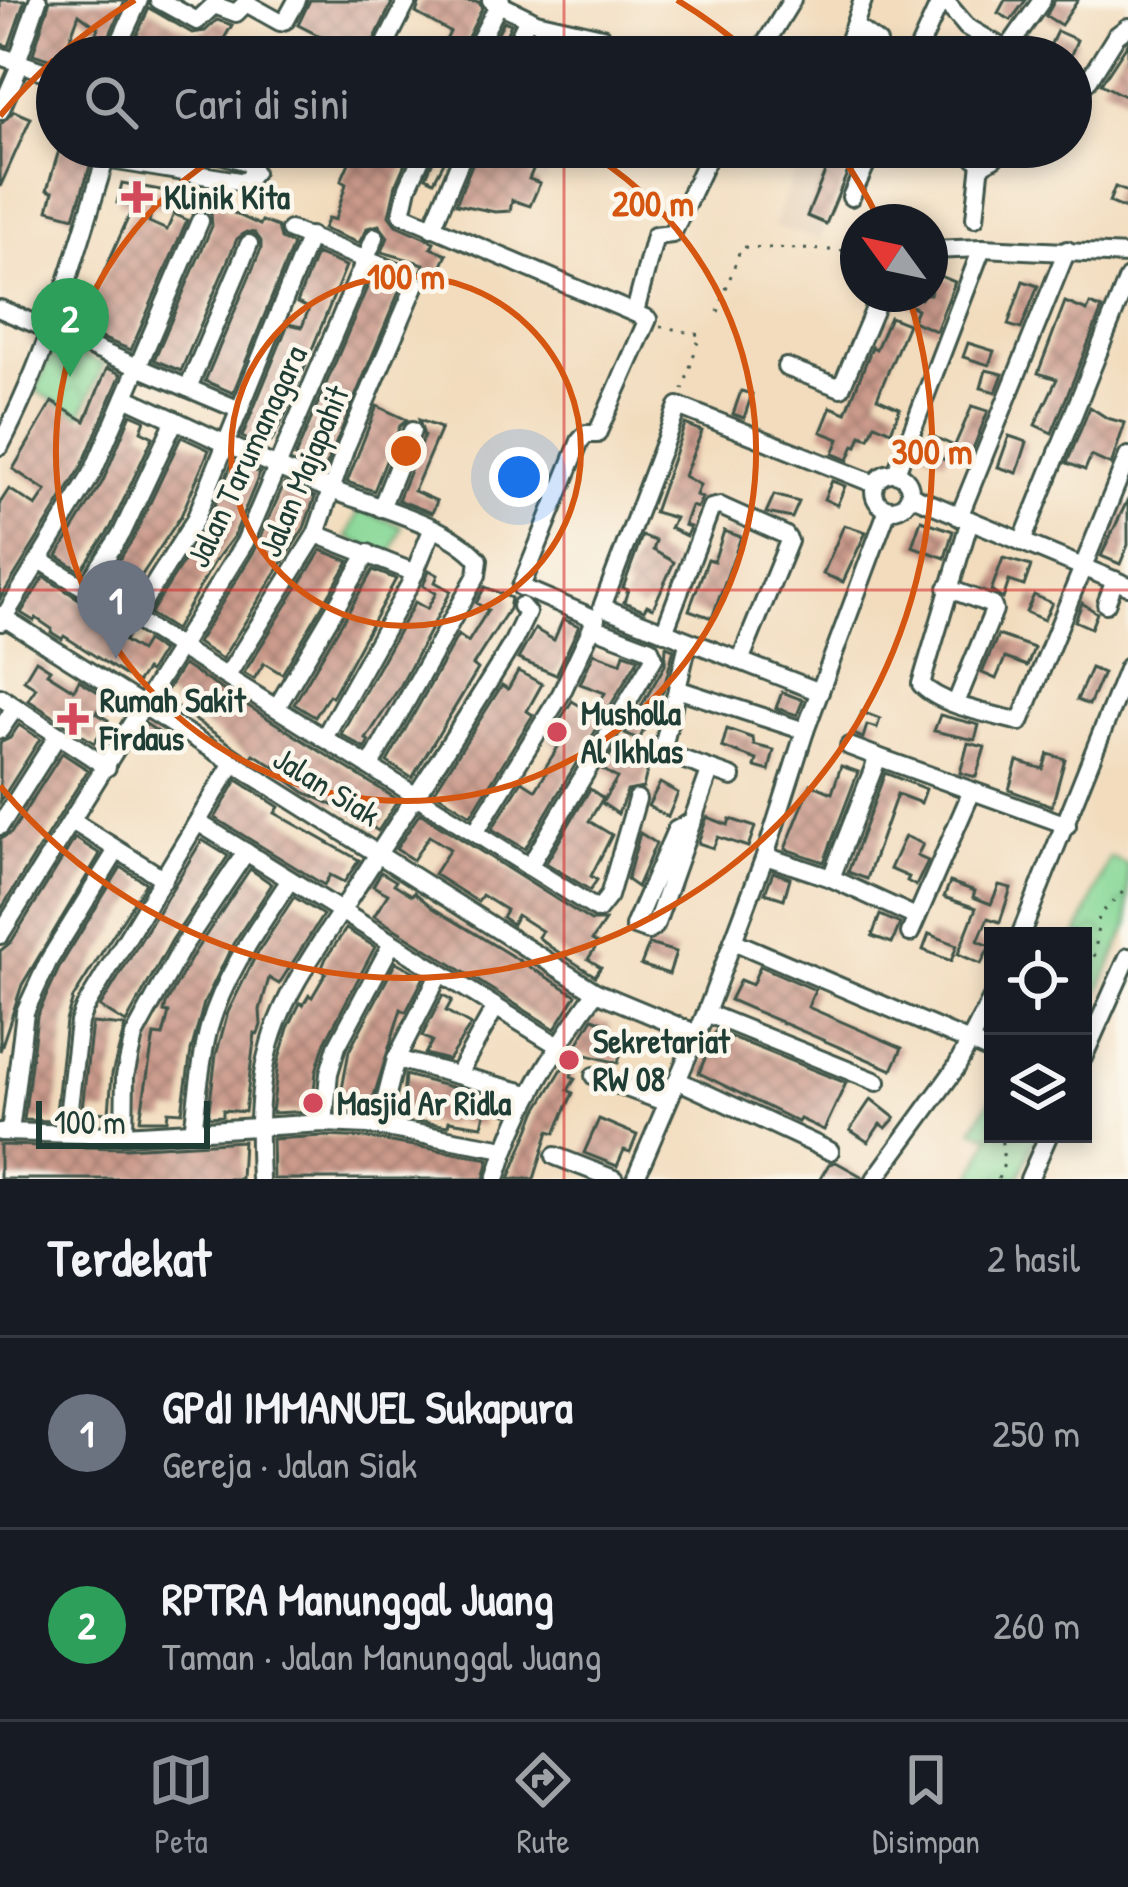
<!DOCTYPE html>
<html lang="id">
<meta charset="utf-8">
<style>
body{margin:0;font-family:"Patrick Hand",sans-serif;background:#242831;color:#f1f3f6}
.controls{position:absolute;right:36px;bottom:36px;display:grid;overflow:hidden;border-radius:0px;box-shadow:0 6px 18px #0003}
.controls button{width:108px;height:108px;display:grid;place-items:center;padding:0;border:0;border-bottom:3px solid #363941;background:#171b24;color:#f1f3f6;font:60px sans-serif}
.compass{position:absolute;left:840px;top:204px;width:108px;height:108px;border-radius:50%;background:#171b24;box-shadow:0 6px 18px #0003;rotate:303deg}
.scale{position:absolute;left:36px;bottom:30px;width:174px;box-sizing:border-box;padding-left:12px;border:6px solid #1f3d34;border-top:0;font-size:33px;line-height:42px;white-space:nowrap;color:#1f3d34;-webkit-text-stroke:9px #fbf7ec;paint-order:stroke}
.you{position:absolute;left:519px;top:477px;width:42px;height:42px;margin:-30px;border:9px solid #fff;border-radius:50%;background:#1a73e8;box-shadow:0 0 0 18px #1a73e833}
.badge{display:grid;place-items:center;width:78px;height:78px;border-radius:50%;background:#8c9099;color:#fff;font-size:39px;font-weight:700}
.pin{position:absolute;translate:-50% -99px;filter:drop-shadow(0 3px 6px #0008)}
.pin::after{content:'';position:absolute;top:63px;width:42px;height:36px;background:inherit;clip-path:polygon(0 0,100% 0,50% 100%)}
.list{margin:0;padding:0;list-style:none}
h2{display:flex;justify-content:space-between;align-items:center;height:156px;margin:0;padding:0 48px;font-size:51px}
h2 small{font-size:39px;font-weight:400;color:#9ea1a6}
.list li{display:grid;grid-template-columns:78px 1fr auto;gap:36px;align-items:center;box-sizing:border-box;height:192px;padding:0 48px;border-top:3px solid #363941}
.list b{display:block;font-size:45px;white-space:nowrap}
.list p{margin:0;font-size:39px;white-space:nowrap;color:#9ea1a6}
.list em{font-size:39px;font-style:normal;color:#9ea1a6}
.icon{flex:none;width:66px;height:66px;fill:none;stroke:currentColor;stroke-width:2;stroke-linecap:round;stroke-linejoin:round}
.map{position:relative;flex:none;width:1128px;height:1179px;overflow:hidden}
.search{position:absolute;background:#171b24;box-shadow:0 6px 18px #0003;left:36px;right:36px;top:36px;height:132px;display:flex;align-items:center;gap:30px;box-sizing:border-box;padding:0 42px;border-radius:66px;color:#9ea1a6;font-size:45px}
.sheet{height:540px;background:#171b24}
nav{display:flex;justify-content:space-around;align-items:center;box-sizing:border-box;height:168px;border-top:3px solid #363941;background:#171b24;font-size:33px;color:#9ea1a6}
nav a{display:grid;justify-items:center;gap:6px}
nav .on{color:#8c9099}
.map>svg:first-child{display:block}
.built{fill:#e3cdb4}
.grass{fill:#88d897;stroke:#548a66;stroke-width:3}
.park{fill:url(#park-crowns);stroke:#548a66;stroke-width:3}
.building{fill:url(#building-cross-hatch);fill-rule:evenodd}
.lines{fill:none;stroke-linecap:round;stroke-linejoin:round}
.minor-casing{stroke:#3f5549;stroke-width:22}
.path{stroke:#3f5549;stroke-width:3;stroke-dasharray:3 9;stroke-linecap:butt}
.minor{stroke:#fff;stroke-width:16}
.grid{fill:none;stroke:#d62828;stroke-width:3;stroke-opacity:0.55}
.ring{fill:none;stroke:#d45610;stroke-width:6}
.poi-dot{fill:#d1495b;stroke:#fbf7ec;stroke-width:4.5}
.labels{text-anchor:middle;dominant-baseline:central;stroke-width:9;stroke-linejoin:round;paint-order:stroke}
.poi-label{font-size:33px;font-weight:bold;fill:#1f3d34;stroke:#fbf7ec;text-anchor:start}
.street-label{font-size:33px;fill:#1f3d34;stroke:#fbf7ec}
.centre{fill:#d45610;stroke:#fbf7ec;stroke-width:6}
.ring-label{font-size:36px;text-anchor:middle;font-weight:bold;fill:#d45610;stroke:#fbf7ec;stroke-width:9;stroke-linejoin:round;paint-order:stroke}
</style>
<div class="map">
<svg width="1128" height="1179" viewBox="0 0 1128 1179">
<defs>
<pattern id="park-crowns" width="20" height="18" patternUnits="userSpaceOnUse" patternTransform="scale(3)"><rect width="20" height="18" fill="#88d897"/><path d="M2 6a3 3 0 1 1 6 0M12 15a3 3 0 1 1 6 0" fill="none" stroke="#75ba83"/></pattern>
<pattern id="building-cross-hatch" width="8" height="8" patternUnits="userSpaceOnUse" patternTransform="scale(3)"><rect width="8" height="8" fill="#cb9a8b"/><path d="M0 0l8 8M0 8l8-8" fill="none" stroke="#a47f72"/></pattern>
</defs>
<rect width="100%" height="100%" fill="#fbf7ec"/>
<filter id="ink" filterUnits="userSpaceOnUse"><feTurbulence type="fractalNoise" baseFrequency=".00833" numOctaves="2"/><feDisplacementMap in="SourceGraphic" scale="24" xChannelSelector="R" yChannelSelector="G"/><feConvolveMatrix kernelMatrix="1 2 1 2 8 2 1 2 1" color-interpolation-filters="sRGB"/></filter>
<filter id="wash" filterUnits="userSpaceOnUse"><feTurbulence type="fractalNoise" baseFrequency=".004" numOctaves="4" result="noise"/><feDisplacementMap in="SourceGraphic" scale="48" xChannelSelector="R" yChannelSelector="G"/><feGaussianBlur stdDeviation="2.7" result="paint"/><feColorMatrix in="noise" values="0 0 0 0 0 0 0 0 0 0 0 0 0 0 0 0 0 1.4 0 .05"/><feComposite in="paint" operator="in"/></filter>
<g filter="url(#wash)">
<rect width="100%" height="100%" fill="#f2dcbd"/>
<g class="built">
<polygon points="527,24 599,54 598,57 513,57"/>
<polygon points="476,147 561,147 545,183 473,153"/>
<polygon points="804,147 860,147 820,240 773,226"/>
</g>
<polygon class="grass" points="359,510 402,526 391,555 347,538"/>
<g class="park">
<polygon points="55,345 104,364 81,415 36,391"/>
<polygon points="1110,857 1128,865 1128,925 1083,1028 1083,936 1077,936"/>
<polygon points="993,1095 993,1134 1037,1134 1018,1179 971,1179 991,1136 973,1130"/>
</g>
<g id="blocks">
<g class="building">
<polygon points="0,0 25,0 9,46 0,44"/>
<path d="M 50,0 L 125,0 L 100,57 L 57,57 L 57,62 L 33,54 ZM 79,14 L 98,28 L 89,51 L 68,44 Z"/>
<polygon points="310,0 387,0 392,3 366,57 361,57 298,25"/>
<polygon points="421,0 479,2 482,9 458,57 438,57 450,32 416,13"/>
<polygon points="1005,0 1026,0 1011,20 998,13"/>
<polygon points="1055,0 1078,0 1061,25 1046,16"/>
<polygon points="149,8 192,33 205,31 217,20 232,25 213,57 127,57"/>
<polygon points="504,21 511,24 496,57 485,57"/>
<polygon points="1057,31 1077,40 1070,57 1041,57 1025,46 1030,40 1049,48"/>
<polygon points="534,35 536,35 588,57 523,57"/>
<polygon points="1128,43 1128,98 1101,84"/>
<polygon points="14,111 31,118 0,187 0,125"/>
<polygon points="60,147 96,147 74,217 48,210 53,192 47,190"/>
<polygon points="356,147 368,153 371,147 412,147 396,184 389,216 396,225 434,242 431,248 447,254 437,277 422,270 424,264 382,252 388,237 379,225 367,228 359,243 323,229 328,218 335,220 346,184 341,181"/>
<polygon points="439,147 452,147 434,181 426,177"/>
<polygon points="479,147 543,147 529,179 540,183 530,206 512,200 510,211 495,212 456,204"/>
<polygon points="813,147 858,147 826,224 807,216 832,155"/>
<polygon points="122,183 182,194 178,211 153,206 149,222 167,230 174,214 187,220 131,350 84,331 86,326 68,318 72,306 86,312 133,207 117,203"/>
<polygon points="1115,187 1128,192 1128,210 1109,202"/>
<polygon points="201,194 224,198 223,208 260,225 262,221 278,227 281,239 293,245 233,393 205,381 261,249 261,241 255,233 246,232 237,239 181,371 154,360 212,226 211,214 199,208"/>
<polygon points="316,254 346,266 286,413 271,442 255,436 253,442 242,437 288,324 302,327 309,308 297,303"/>
<polygon points="933,273 955,282 936,331 912,321 917,309 893,297 912,294 921,299 924,294 930,294"/>
<polygon points="372,276 401,287 325,469 295,457"/>
<polygon points="1023,281 1038,286 1021,329 1008,325"/>
<polygon points="1065,302 1087,311 1090,304 1102,309 1052,433 1035,425 1057,379 1038,373"/>
<polygon points="890,317 908,324 877,398 900,408 891,431 875,424 869,438 861,435 857,446 854,445 848,460 833,454 839,439 821,432 831,407 846,413 872,347 876,349"/>
<polygon points="968,343 994,351 989,365 963,357"/>
<polygon points="107,368 121,374 81,468 0,599 0,503 9,489 36,506 46,491 13,469 52,402 85,421"/>
<polygon points="986,370 1003,374 996,392 981,388"/>
<polygon points="741,391 752,394 744,418 733,414"/>
<polygon points="377,406 407,420 400,426 374,491 347,482"/>
<polygon points="972,406 988,411 969,459 952,452"/>
<polygon points="1090,407 1107,418 1125,423 1111,465 1091,456 1085,470 1067,463"/>
<polygon points="131,414 145,420 141,431 153,437 111,527 81,571 57,556 103,481"/>
<polygon points="419,420 441,428 414,491 437,501 432,513 398,500 424,436"/>
<polygon points="685,424 702,431 684,476 700,485 696,495 702,498 697,508 691,506 684,525 690,527 686,536 670,528 675,518 654,512"/>
<polygon points="930,435 952,445 945,460 923,450"/>
<polygon points="1009,436 1027,442 1017,473 998,467"/>
<polygon points="181,437 209,450 181,516 126,599 103,584 133,539"/>
<polygon points="233,461 260,473 234,536 215,561 175,630 150,614 206,526"/>
<polygon points="832,481 845,486 837,505 824,499"/>
<polygon points="284,484 315,497 304,528 222,659 197,643 256,548"/>
<polygon points="774,495 799,502 792,518 766,513"/>
<polygon points="1128,499 1128,545 1120,564 1101,556"/>
<polygon points="921,520 953,531 945,558 912,546"/>
<polygon points="844,525 866,532 843,582 823,574"/>
<polygon points="724,531 741,537 712,618 689,610 708,559 714,561"/>
<polygon points="642,536 656,541 653,550 674,562 653,608 647,605 644,610 624,602 628,590 623,588"/>
<polygon points="321,550 349,561 282,674 264,663 254,679 244,673"/>
<polygon points="1003,558 1031,566 1024,586 1009,581 1003,599 991,591"/>
<polygon points="373,570 396,579 332,697 329,695 315,717 294,704"/>
<polygon points="429,570 438,575 435,582 451,591 401,685 366,739 369,741 365,749 341,734 415,602 427,609 436,593 423,586"/>
<polygon points="44,577 130,631 124,641 140,651 146,641 162,651 149,672 146,670 137,683 64,636 62,639 51,632 52,629 36,618 34,621 21,613"/>
<polygon points="485,587 511,598 509,609 473,665 478,669 412,778 387,762 458,635 468,642 488,610 476,603"/>
<polygon points="1034,595 1052,603 1044,620 1026,612"/>
<polygon points="1082,603 1097,613 1091,628 1075,621"/>
<polygon points="563,619 579,626 556,675 518,659 535,629 554,640"/>
<polygon points="998,635 1034,648 1027,666 1005,658 996,679 982,673"/>
<polygon points="666,646 674,649 663,691 639,740 625,734 665,665"/>
<polygon points="594,653 621,663 624,653 639,658 525,849 492,829 522,781 536,790 546,773 543,771 558,747 548,739 572,701 594,714 605,693 580,684"/>
<polygon points="36,660 50,669 47,673 74,690 79,680 106,697 96,713 108,720 94,743 28,700 36,688 24,680"/>
<polygon points="183,665 398,800 378,831 335,802 333,805 304,792 279,774 281,771 254,754 251,758 173,705 175,702 164,695"/>
<polygon points="1091,668 1103,673 1089,705 1077,700"/>
<polygon points="518,671 542,684 527,711 533,715 471,815 434,792 502,685 508,689"/>
<polygon points="782,692 803,700 797,715 776,708"/>
<polygon points="862,712 880,719 877,728 867,725 863,738 854,734"/>
<polygon points="940,715 979,725 975,740 934,731"/>
<polygon points="146,724 161,734 150,750 136,741"/>
<polygon points="19,725 40,739 0,802 0,743 10,738"/>
<polygon points="727,729 753,738 754,745 774,750 769,771 755,767 757,760 722,747"/>
<polygon points="968,743 985,747 976,777 960,773"/>
<polygon points="612,752 648,767 643,788 627,791 618,814 602,803 617,778 602,769"/>
<polygon points="62,753 88,770 0,911 0,839 11,833"/>
<polygon points="1048,754 1065,759 1052,806 1009,790 1017,761 1043,769"/>
<polygon points="841,766 858,772 824,862 785,849 811,784 832,793"/>
<polygon points="885,773 926,789 921,803 897,794 867,879 848,872"/>
<polygon points="237,780 279,807 275,813 359,860 344,882 330,875 324,885 215,818"/>
<polygon points="660,783 678,793 668,817 648,806"/>
<polygon points="590,789 603,798 589,821 612,835 591,876 597,880 590,890 546,863"/>
<polygon points="420,813 591,921 605,921 592,940 598,944 588,959 601,967 595,976 549,946 538,937 542,931 517,915 512,924 502,917 506,910 482,895 478,902 434,874 450,849 429,836 413,860 396,849"/>
<polygon points="707,817 728,825 730,819 755,827 748,847 718,837 713,848 698,843"/>
<polygon points="640,833 656,843 637,887 627,880"/>
<polygon points="905,836 923,844 917,856 928,861 916,886 907,881 909,877 890,869"/>
<polygon points="75,838 100,854 22,985 0,1051 0,951 11,942"/>
<polygon points="202,840 228,856 172,940 126,1023 100,1007"/>
<polygon points="121,867 146,883 73,998 66,1021 55,1121 24,1120 37,1016 60,966"/>
<polygon points="250,869 272,884 233,944 204,1003 191,1051 182,1112 168,1111 167,1120 140,1120 154,1035 163,1036 169,1013 164,1012 166,1004 194,953"/>
<polygon points="381,872 396,881 394,884 412,895 414,892 433,908 576,995 555,1029 374,916 388,894 373,886"/>
<polygon points="773,872 790,878 784,899 765,893"/>
<polygon points="950,882 975,891 973,897 991,904 999,885 1011,888 1000,922 988,918 978,941 990,946 981,964 958,954 976,908 944,897"/>
<polygon points="294,897 323,915 279,984 269,978 260,1010 261,1025 258,1034 255,1033 245,1112 223,1110 223,1116 208,1117 216,1055 228,1012 255,957"/>
<polygon points="880,915 900,924 892,943 872,936"/>
<polygon points="346,929 375,947 325,1042 316,1071 312,1111 272,1113 278,1062 288,1028 300,1003 303,1005 309,995 312,997 326,973 321,970 326,958"/>
<polygon points="929,934 957,945 951,961 923,950"/>
<polygon points="649,944 676,952 669,974 641,965"/>
<polygon points="396,962 424,977 406,1012 401,1009 369,1112 338,1111 349,1051"/>
<polygon points="760,966 815,990 808,1007 902,1048 892,1070 730,1000 740,980 752,985"/>
<polygon points="443,995 452,1000 446,1011 471,1025 448,1060 425,1054 432,1041 422,1036"/>
<polygon points="593,1018 611,1025 607,1037 624,1042 618,1063 579,1053 571,1076 575,1079 568,1090 573,1093 555,1133 549,1131 534,1179 509,1179 537,1110"/>
<polygon points="92,1023 125,1026 112,1074 109,1113 92,1112 92,1118 81,1117"/>
<polygon points="716,1031 846,1083 824,1130 800,1119 798,1122 699,1073"/>
<polygon points="405,1075 512,1103 507,1114 486,1109 482,1126 449,1121 448,1126 417,1121 418,1114 402,1112"/>
<polygon points="871,1099 895,1118 886,1128 880,1124 868,1142 850,1130"/>
<polygon points="599,1119 637,1135 630,1152 624,1150 617,1166 584,1153"/>
<polygon points="324,1136 368,1138 489,1159 484,1179 273,1179 272,1139"/>
<polygon points="243,1141 241,1179 0,1179 0,1145 125,1148"/>
<polygon points="836,1162 863,1177 862,1179 820,1179 829,1164"/>
</g>
</g>
</g>
<g filter="url(#ink)">
<use href="#blocks" fill-opacity="0" stroke="#3f5549" stroke-width="3"/>
<g class="lines">
<defs>
<g id="minor">
<polyline points="159,0 197,21 214,5 236,13 246,3 280,22 286,20 297,0"/>
<polyline points="491,0 536,22 602,37"/>
<polyline points="944,0 967,27 1018,57"/>
<polyline points="854,26 878,43"/>
<polyline points="1006,51 1042,0"/>
<polyline points="0,56 57,76"/>
<polyline points="113,57 139,0"/>
<polyline points="379,57 408,0"/>
<polyline points="471,57 501,0"/>
<polyline points="509,57 528,18"/>
<polyline points="757,57 792,0"/>
<polyline points="843,57 863,0"/>
<polyline points="915,57 941,0"/>
<polyline points="17,62 38,0"/>
<polyline points="1071,79 1088,81 1116,36 1128,27"/>
<polyline points="0,111 21,63"/>
<polyline points="426,147 408,187 402,214 648,319 597,434 586,434 580,441 521,587 596,619 561,694 476,831"/>
<polyline points="975,147 975,158 985,163 994,158 995,147"/>
<polyline points="105,159 245,182 254,172 248,162 195,147"/>
<polyline points="851,197 874,147"/>
<polyline points="975,218 981,162"/>
<polyline points="432,228 466,147"/>
<polyline points="930,250 982,248 1128,255"/>
<polyline points="0,309 240,410"/>
<polyline points="635,312 655,236 672,234 713,147"/>
<polyline points="786,367 841,388 881,294"/>
<polyline points="188,388 249,244"/>
<path d="M 125,397 C 193,428 260,461 329,489 C 373,506 448,524 479,560 L 477,575 L 370,766"/>
<path d="M 0,446 C 50,350 77,250 109,147"/>
<polyline points="896,473 982,248"/>
<circle cx="892" cy="491" r="18"/>
<polyline points="910,495 1128,586"/>
<polyline points="381,508 412,431"/>
<polyline points="959,517 1067,250"/>
<path d="M 970,520 L 921,684 C 941,706 991,714 1020,722 L 1128,456"/>
<polyline points="316,534 415,573"/>
<polyline points="1022,542 1128,278"/>
<polyline points="40,560 598,910 609,896 637,799"/>
<polyline points="86,587 122,533 175,420"/>
<polyline points="947,588 992,605 994,610 956,703"/>
<polyline points="1106,604 1115,580"/>
<polyline points="0,615 596,992 697,1034"/>
<polyline points="133,618 195,520 310,236"/>
<polyline points="1,622 92,474 200,221"/>
<polyline points="664,632 711,508 720,506 785,535 789,541 740,661"/>
<polyline points="688,643 662,752 732,777"/>
<polyline points="227,676 316,534 346,447 416,284 413,278 290,230"/>
<polyline points="677,689 805,731"/>
<polyline points="820,692 602,607 678,406 875,484"/>
<polyline points="0,697 107,767"/>
<polyline points="277,707 368,553"/>
<polyline points="0,730 15,708"/>
<polyline points="324,738 409,586 432,530"/>
<polyline points="849,746 878,757"/>
<polyline points="72,821 164,879"/>
<polyline points="693,821 676,830 634,926 648,931 655,926 710,771"/>
<polyline points="199,823 557,1045"/>
<polyline points="0,826 58,735"/>
<polyline points="765,856 831,878 916,917"/>
<polyline points="529,867 654,658 650,649 592,627"/>
<polyline points="831,878 878,757 1067,825"/>
<polyline points="910,933 972,791"/>
<polyline points="0,935 245,542 375,237"/>
<polyline points="1020,936 1128,667"/>
<polyline points="733,941 993,1052"/>
<polyline points="706,1013 877,1082"/>
<polyline points="1083,1058 1128,957"/>
<polyline points="396,1059 529,1094"/>
<polyline points="458,1074 495,1008"/>
<polyline points="594,1076 667,1103"/>
<polyline points="677,1080 830,1151"/>
<polyline points="324,1123 329,1073 337,1046 391,945"/>
<polyline points="379,1126 396,1059 439,975"/>
<path d="M 193,1131 C 198,1097 200,1061 209,1028 C 225,973 259,927 290,880"/>
<polyline points="0,1132 124,1135 324,1123 369,1125 505,1149"/>
<polyline points="10,1132 25,1012 49,960 117,850"/>
<polyline points="66,1133 79,1022 84,1009 233,763"/>
<polyline points="124,1135 125,1076 134,1036 183,946 246,852"/>
<polyline points="555,1156 614,1179"/>
<path d="M 260,1179 C 258,1134 257,1087 270,1043 C 285,990 320,945 349,899 C 403,814 460,731 512,644 L 527,613 L 521,606"/>
<path d="M 496,1179 C 517,1109 553,1051 596,992"/>
<polyline points="635,1179 706,1013 765,856 805,731 888,509"/>
<polyline points="875,1179 956,1068 993,996"/>
<polyline points="1029,1179 1049,1134"/>
</g>
</defs>
<use href="#minor" class="minor-casing"/>
<g class="path">
<polyline points="718,312 741,247 858,251"/>
<polyline points="660,326 700,335 683,390"/>
<polyline points="1083,978 1095,954 1099,915 1128,887"/>
<polyline points="998,1179 1004,1164 1001,1134"/>
</g>
<use href="#minor" class="minor"/>
</g>
</g>
<path class="grid" d="M 564,0 L 564,57M 564,147 L 564,1179M 0,590 L 1128,590"/>
<g class="ring">
<circle cx="406" cy="451" r="175"/>
<path d="M581 148A350 350 0 1 1 231 148"/>
<path d="M0 116A526 526 0 0 1 54 60M61 54A526 526 0 0 1 135 0M677 0A526 526 0 0 1 751 54M837 149A526 526 0 0 1 879 220M909 297A526 526 0 0 1 0 786"/>
</g>
<g class="poi-dot">
<path d="M131 179h12v12h12v12h-12v12h-12v-12h-12v-12h12z"/>
<path d="M67 701h12v12h12v12h-12v12h-12v-12h-12v-12h12z"/>
<circle cx="557" cy="732" r="12"/>
<circle cx="569" cy="1060" r="12"/>
<circle cx="313" cy="1103" r="12"/>
</g>
<g class="labels">
<g class="poi-label">
<text x="164" y="197">Klinik Kita</text>
<text x="100" y="700">Rumah Sakit<tspan x="100" dy="38">Firdaus</tspan></text>
<text x="581" y="713">Musholla<tspan x="581" dy="38">Al Ikhlas</tspan></text>
<text x="593" y="1041">Sekretariat<tspan x="593" dy="38">RW 08</tspan></text>
<text x="337" y="1103">Masjid Ar Ridla</text>
</g>
<g class="street-label">
<text transform="translate(246 456) rotate(-65)">Jalan Tarumanagara</text>
<text transform="translate(303 471) rotate(-67)">Jalan Majapahit</text>
<text transform="translate(327 786) rotate(32)">Jalan Siak</text>
</g>
</g>
<circle cx="406" cy="451" r="18" class="centre"/>
<g class="ring-label">
<text x="653" y="216">200 m</text>
<text x="406" y="289">100 m</text>
<text x="932" y="464">300 m</text>
</g>
</svg>
<div class="controls">
<button><svg class="icon" aria-label="locate" viewBox="0 0 24 24"><circle cx="12" cy="12" r="6"/><path d="M12 2v4M12 18v4M2 12h4M18 12h4"/></svg></button>
<button><svg class="icon" aria-label="layers" viewBox="0 0 24 24"><path d="M12 4l9 5-9 5-9-5zM3 14l9 5 9-5"/></svg></button>
</div>
<svg class="compass" viewBox="-18 -18 36 36"><path d="M0-13l5 13h-10z" fill="#e53935"/><path d="M0 13l5-13h-10z" fill="#9ea1a6"/></svg>
<div class="scale">100 m</div>
<div class="you"></div>
<div class="pin badge" style="left:116px;top:659px;background:#6b7280">1</div>
<div class="pin badge" style="left:70px;top:377px;background:#2e9e5b">2</div>
<div class="search"><svg class="icon" aria-label="search" viewBox="0 0 24 24"><circle cx="10" cy="10" r="6"/><path d="M15 15l6 6"/></svg>Cari di sini</div>
</div>
<section class="sheet">
<h2>Terdekat<small>2 hasil</small></h2>
<ul class="list">
<li><span class="badge" style="background:#6b7280">1</span><div><b>GPdI IMMANUEL Sukapura</b><p>Gereja · Jalan Siak</p></div><em>250 m</em></li>
<li><span class="badge" style="background:#2e9e5b">2</span><div><b>RPTRA Manunggal Juang</b><p>Taman · Jalan Manunggal Juang</p></div><em>260 m</em></li>
</ul>
</section>
<nav>
<a class="on"><svg class="icon" aria-label="map" viewBox="0 0 24 24"><path d="M3 6l6-2 6 2 6-2v14l-6 2-6-2-6 2zM9 4v14M15 6v14"/></svg>Peta</a>
<a><svg class="icon" aria-label="directions" viewBox="0 0 24 24"><path d="M12 3l9 9-9 9-9-9zM9 14v-3h6M13 9l2 2-2 2"/></svg>Rute</a>
<a><svg class="icon" aria-label="saved" viewBox="0 0 24 24"><path d="M7 4h10v16l-5-4-5 4z"/></svg>Disimpan</a>
</nav>
